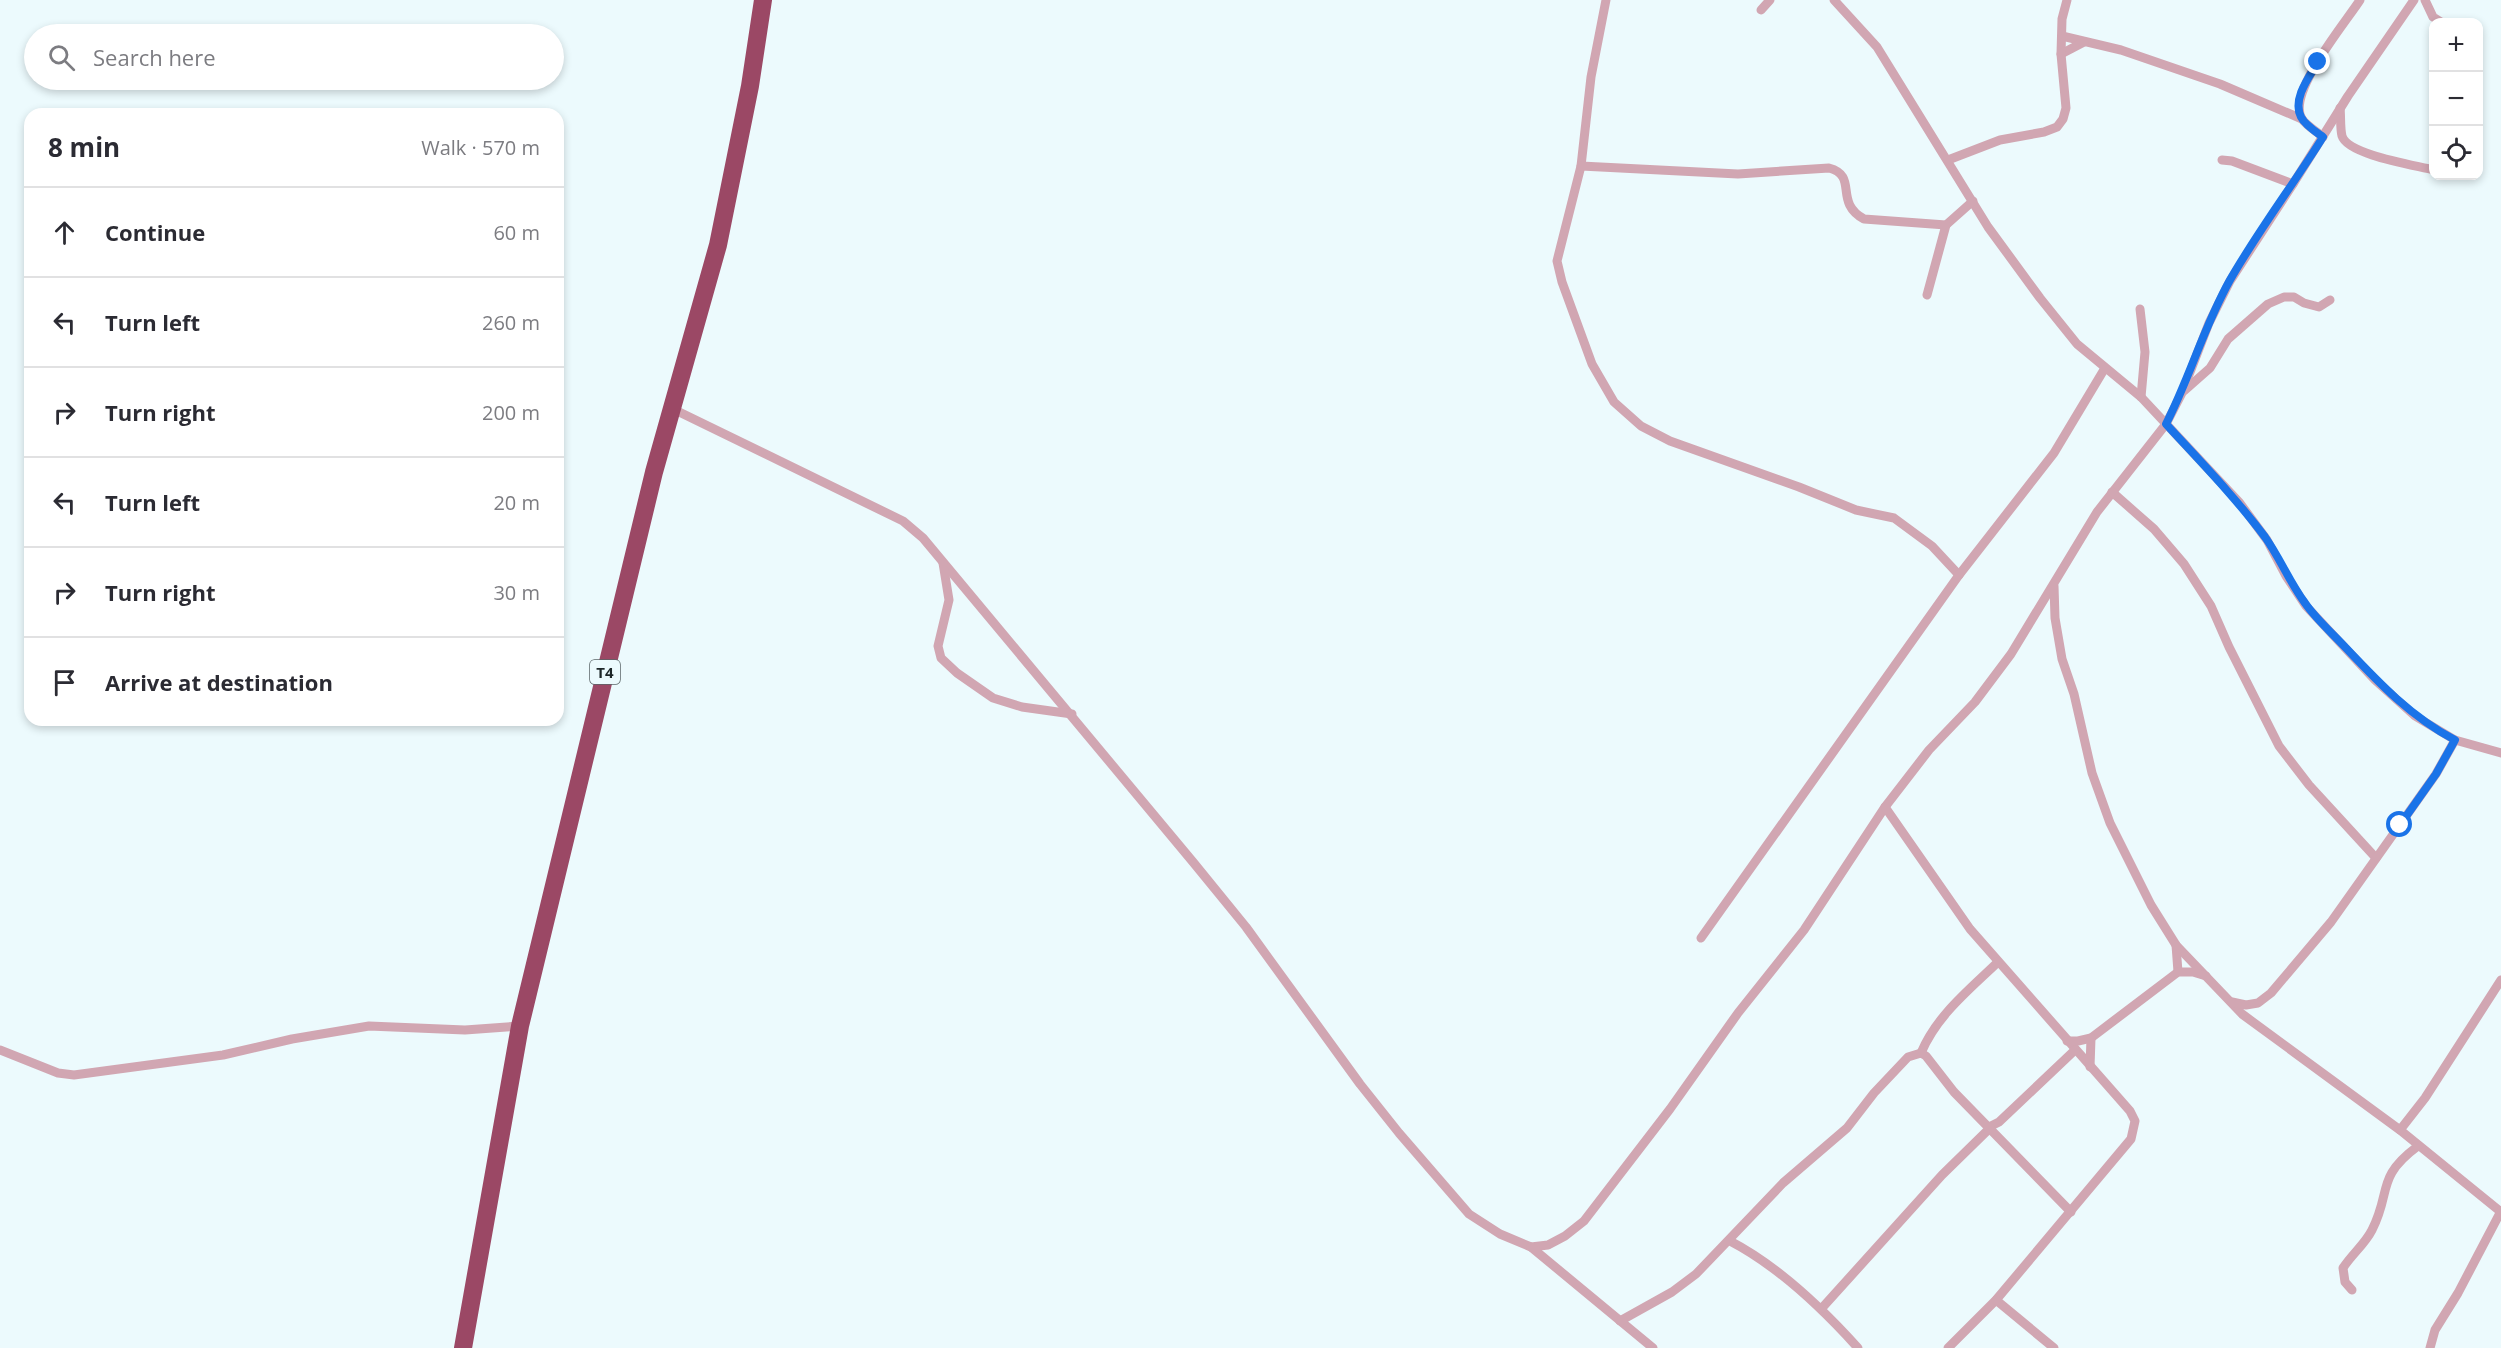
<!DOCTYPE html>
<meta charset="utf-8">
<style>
body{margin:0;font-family:"Open Sans",sans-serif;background:#f2f2f3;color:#2b2b33}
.controls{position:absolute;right:18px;top:18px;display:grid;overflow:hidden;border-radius:12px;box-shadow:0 3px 9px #0003}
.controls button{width:54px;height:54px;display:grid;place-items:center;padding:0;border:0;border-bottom:2px solid #e1e1e2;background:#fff;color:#2b2b33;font:30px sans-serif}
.stop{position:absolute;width:18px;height:18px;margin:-14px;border:4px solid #1a73e8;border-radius:50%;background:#fff}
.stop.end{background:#1a73e8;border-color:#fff;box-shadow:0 2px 6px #0008}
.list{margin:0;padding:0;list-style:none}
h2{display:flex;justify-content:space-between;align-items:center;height:78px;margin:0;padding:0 24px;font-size:26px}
h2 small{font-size:20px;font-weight:400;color:#7c7c81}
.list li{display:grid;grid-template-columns:39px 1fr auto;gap:18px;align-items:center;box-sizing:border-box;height:90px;padding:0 24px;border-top:2px solid #e1e1e2}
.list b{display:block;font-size:22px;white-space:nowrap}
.list em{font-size:20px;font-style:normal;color:#7c7c81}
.icon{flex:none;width:33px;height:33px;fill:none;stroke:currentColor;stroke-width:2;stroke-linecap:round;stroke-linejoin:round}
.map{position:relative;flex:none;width:2501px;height:1348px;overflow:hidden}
.search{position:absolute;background:#fff;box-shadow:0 3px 9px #0003;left:24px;top:24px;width:540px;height:66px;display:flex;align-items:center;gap:15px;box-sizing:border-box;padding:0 21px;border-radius:33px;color:#7c7c81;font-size:22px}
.panel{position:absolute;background:#fff;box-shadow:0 3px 9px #0003;left:24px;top:108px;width:540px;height:618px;border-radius:18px}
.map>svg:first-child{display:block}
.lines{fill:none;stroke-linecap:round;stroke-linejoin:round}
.street{stroke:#d1a6b2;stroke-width:9}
.highway{stroke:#9b4865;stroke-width:18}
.route{stroke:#1a73e8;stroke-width:8}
.labels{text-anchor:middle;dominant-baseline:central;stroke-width:4.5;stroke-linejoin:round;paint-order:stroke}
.shield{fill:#ecfafd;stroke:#5b6668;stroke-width:1.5}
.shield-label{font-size:15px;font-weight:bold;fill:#1d2628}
</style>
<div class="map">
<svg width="2501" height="1348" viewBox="0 0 2501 1348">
<rect width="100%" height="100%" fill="#ecfafd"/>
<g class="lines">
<g class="street">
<polyline points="1606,0 1591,77 1581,166 1557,261 1562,282 1592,364 1614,402 1641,426 1670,441 1799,487 1856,510 1894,518 1932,546 1959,575"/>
<polyline points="1834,0 1877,47 1988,227 2040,298 2077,344 2141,397 2239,502 2267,540 2286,576 2306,606 2375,680 2415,716 2455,740 2501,753"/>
<polyline points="2425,0 2433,17 2441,22"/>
<polyline points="1761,10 1770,0"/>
<polyline points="2062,36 2121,50 2220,84 2302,119"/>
<polyline points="2061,54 2084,42"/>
<path d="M 2340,108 C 2341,116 2340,128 2342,136 C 2348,155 2415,165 2434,170"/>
<path d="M 2323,137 C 2317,132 2306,125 2302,119 C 2286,93 2346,22 2360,0"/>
<polyline points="1948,160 2000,140 2044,132 2057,127 2063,119 2066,108 2061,54 2062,19 2067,0"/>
<polyline points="2222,160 2232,161 2293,184"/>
<path d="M 1581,166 L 1738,174 L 1829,168 C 1859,176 1833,202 1864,219 L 1946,225 L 1973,201"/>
<polyline points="1927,295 1946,225"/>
<polyline points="2140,309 2145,352 2141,397"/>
<polyline points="2184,391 2210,368 2228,339 2268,304 2284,297 2294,297 2304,303 2319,307 2330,300"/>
<polyline points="673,409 903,521 923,538 1193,862 1246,927 1360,1084 1399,1133 1469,1214 1500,1234 1531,1247 1548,1245 1565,1236 1584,1221 1670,1109 1738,1013 1804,930 1885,807 1929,750 1975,702 2011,654 2097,512 2166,424 2182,393 2209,323 2230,281 2293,184 2348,96 2414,0"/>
<polyline points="2112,492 2154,529 2184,564 2211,606 2229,647 2279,746 2309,785 2376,858"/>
<polyline points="943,563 949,600 938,646 941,658 957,673 993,698 1022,707 1072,714"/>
<polyline points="2054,586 2055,618 2062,659 2074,694 2092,773 2110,823 2151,905 2176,945 2242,1014 2400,1130 2501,1212"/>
<polyline points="1885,807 1970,929 2130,1111 2135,1121 2131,1139 1996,1300 1948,1348"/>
<polyline points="1701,938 1959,575 2054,453 2105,368"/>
<polyline points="2176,945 2178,972"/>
<polyline points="2232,1002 2246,1005 2258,1003 2271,993 2331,922 2436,774 2455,740"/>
<polyline points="2067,1041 2078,1041 2091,1038 2178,972 2193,972 2206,976"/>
<polyline points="0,1050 58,1073 74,1075 223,1055 292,1039 369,1026 465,1030 520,1026"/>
<path d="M 1921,1053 C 1937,1015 1969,990 1998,962"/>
<polyline points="2090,1067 2091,1038"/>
<polyline points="1989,1127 1999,1122 2075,1050"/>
<polyline points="2400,1130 2425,1098 2501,980"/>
<path d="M 1730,1241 C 1778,1266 1822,1308 1858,1348"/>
<polyline points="1531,1247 1653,1348"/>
<path d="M 2352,1290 L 2345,1282 L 2343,1268 C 2352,1254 2365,1244 2372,1230 C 2392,1191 2375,1178 2418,1146"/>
<polyline points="1996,1300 2054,1348"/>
<polyline points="1822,1308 1942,1175 1990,1128"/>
<polyline points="1620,1321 1672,1292 1696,1274 1783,1183 1847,1128 1874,1093 1908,1057 1921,1053 1926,1056 1954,1092 2071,1212"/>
<polyline points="2430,1348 2435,1330 2458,1293 2501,1211"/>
</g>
<polyline class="highway" points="463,1348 520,1026 654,472 718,245 750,86 763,0"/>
</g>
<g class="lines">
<path class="route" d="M 2318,62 C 2309,77 2292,99 2301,117 C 2305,125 2316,132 2323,137 C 2293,185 2258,231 2230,280 C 2204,326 2190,377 2166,424 C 2200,461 2235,497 2265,537 C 2280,558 2290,583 2305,603 C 2316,619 2332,633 2345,647 C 2379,683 2411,717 2455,740 L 2436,774 L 2400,825"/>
</g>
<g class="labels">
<rect class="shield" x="590" y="660" width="30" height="24" rx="4.5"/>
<g class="shield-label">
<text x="605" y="672">T4</text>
</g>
</g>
</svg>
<div class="controls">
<button>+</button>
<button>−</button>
<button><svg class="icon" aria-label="locate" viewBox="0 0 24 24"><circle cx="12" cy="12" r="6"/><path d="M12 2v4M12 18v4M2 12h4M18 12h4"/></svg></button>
</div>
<div class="stop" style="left:2400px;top:825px"></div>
<div class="stop end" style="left:2318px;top:62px"></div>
<div class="search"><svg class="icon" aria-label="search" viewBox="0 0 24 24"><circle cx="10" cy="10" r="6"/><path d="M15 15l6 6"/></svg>Search here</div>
<section class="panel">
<h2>8 min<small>Walk · 570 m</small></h2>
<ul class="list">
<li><svg class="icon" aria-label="ahead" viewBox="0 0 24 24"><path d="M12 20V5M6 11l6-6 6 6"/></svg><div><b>Continue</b></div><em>60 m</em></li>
<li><svg class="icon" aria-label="left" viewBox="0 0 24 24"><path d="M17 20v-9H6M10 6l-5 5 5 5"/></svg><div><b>Turn left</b></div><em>260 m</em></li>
<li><svg class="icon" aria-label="right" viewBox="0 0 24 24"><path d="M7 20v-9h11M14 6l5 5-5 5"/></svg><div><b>Turn right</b></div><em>200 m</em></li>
<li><svg class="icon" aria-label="left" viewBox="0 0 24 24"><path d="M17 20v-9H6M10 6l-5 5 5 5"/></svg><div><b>Turn left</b></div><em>20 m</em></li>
<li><svg class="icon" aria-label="right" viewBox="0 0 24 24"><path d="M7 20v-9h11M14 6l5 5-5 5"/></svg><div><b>Turn right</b></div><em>30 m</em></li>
<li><svg class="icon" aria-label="arrive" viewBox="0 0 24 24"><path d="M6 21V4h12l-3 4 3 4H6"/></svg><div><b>Arrive at destination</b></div></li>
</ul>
</section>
</div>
